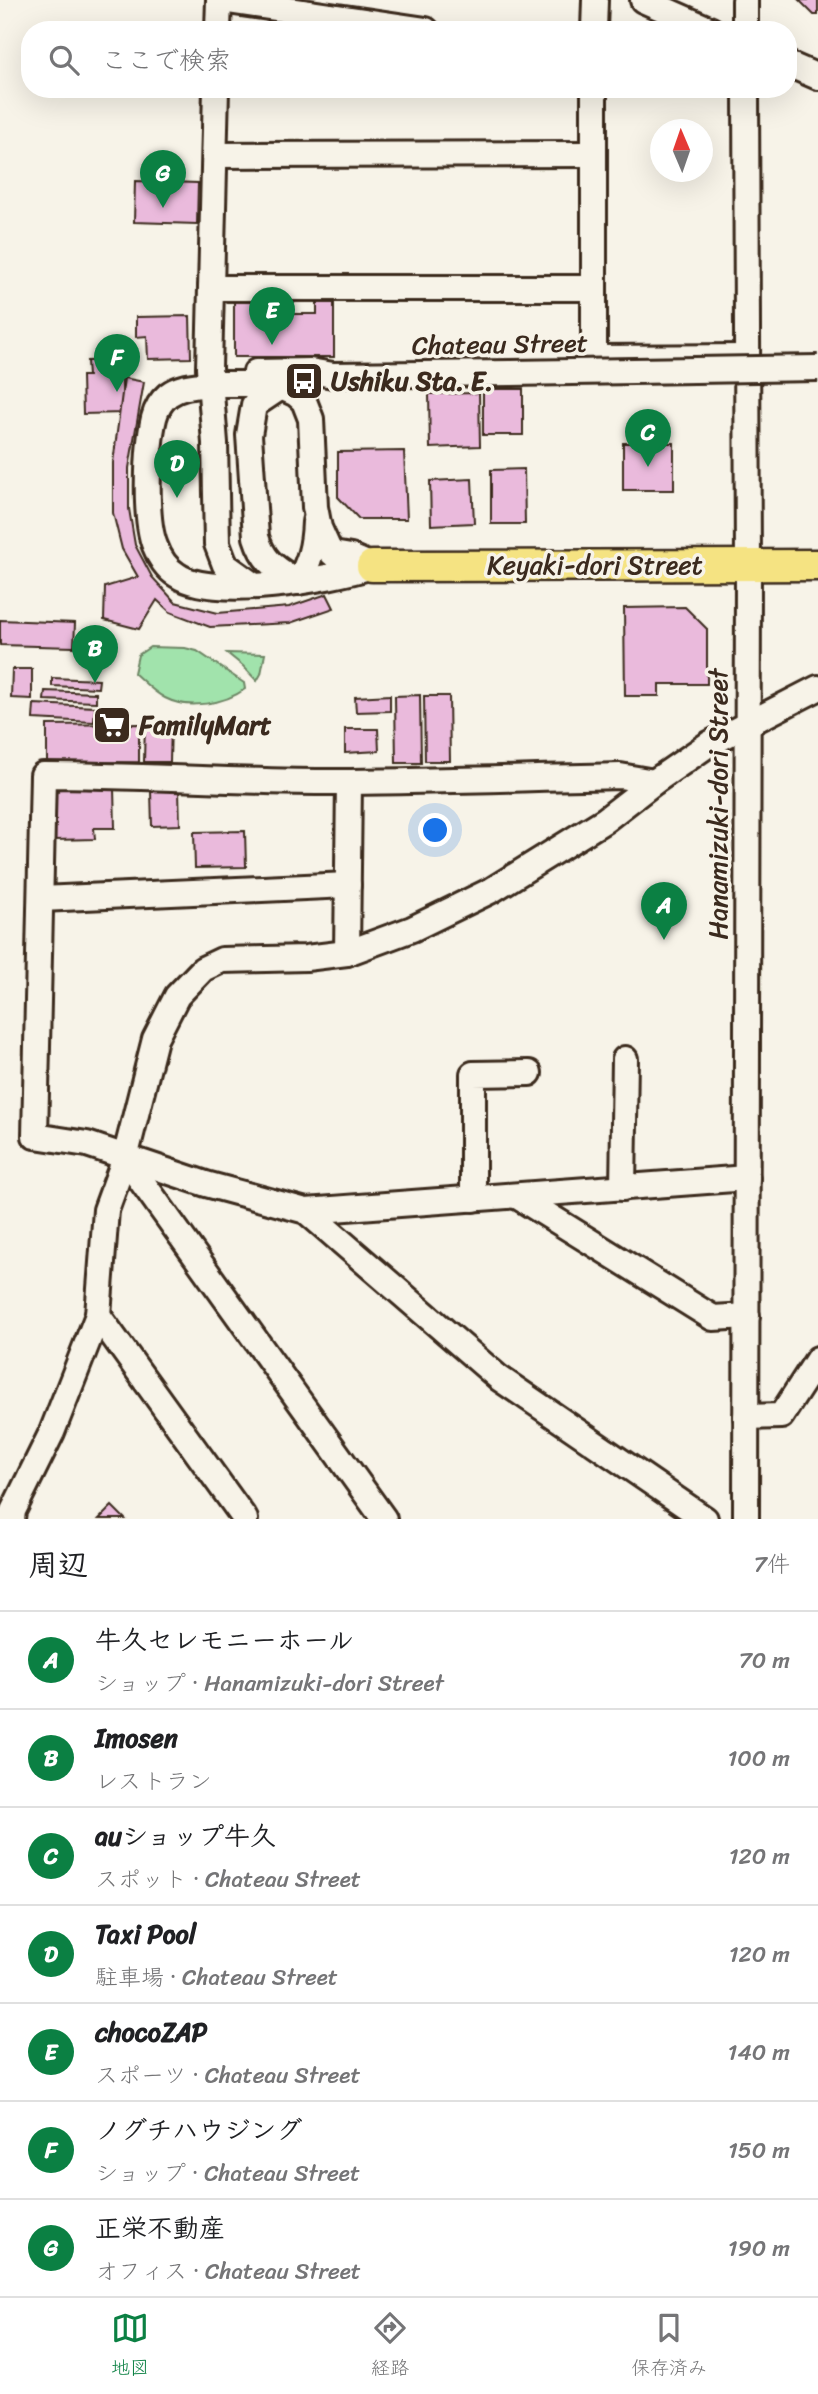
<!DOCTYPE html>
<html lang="ja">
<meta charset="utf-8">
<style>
body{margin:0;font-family:Sriracha,"Klee One",sans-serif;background:#f2f2f2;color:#202124}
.compass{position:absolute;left:650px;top:119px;width:63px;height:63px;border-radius:50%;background:#fff;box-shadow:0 7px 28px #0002;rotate:358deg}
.you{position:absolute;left:436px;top:831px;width:24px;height:24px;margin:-18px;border:5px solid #fff;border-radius:50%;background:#1a73e8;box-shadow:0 0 0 10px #1a73e833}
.badge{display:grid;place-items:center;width:46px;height:46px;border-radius:50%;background:#0b8043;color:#fff;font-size:23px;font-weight:700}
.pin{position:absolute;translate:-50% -58px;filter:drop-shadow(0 2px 4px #0008)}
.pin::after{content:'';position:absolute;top:37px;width:24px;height:21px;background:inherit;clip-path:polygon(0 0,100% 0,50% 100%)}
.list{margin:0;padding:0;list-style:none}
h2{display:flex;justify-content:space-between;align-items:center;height:91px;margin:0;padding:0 28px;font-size:30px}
h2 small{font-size:23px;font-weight:400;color:#757577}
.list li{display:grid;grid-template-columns:46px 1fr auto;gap:21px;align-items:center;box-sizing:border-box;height:98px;padding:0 28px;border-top:2px solid #e0e0e0}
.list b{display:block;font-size:26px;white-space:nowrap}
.list p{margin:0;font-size:23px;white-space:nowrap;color:#757577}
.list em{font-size:23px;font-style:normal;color:#757577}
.icon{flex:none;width:38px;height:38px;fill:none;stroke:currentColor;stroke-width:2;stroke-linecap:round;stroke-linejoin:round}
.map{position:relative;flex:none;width:818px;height:1519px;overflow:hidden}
.search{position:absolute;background:#fff;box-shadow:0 7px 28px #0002;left:21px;right:21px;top:21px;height:77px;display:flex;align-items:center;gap:18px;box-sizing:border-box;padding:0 24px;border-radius:28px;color:#757577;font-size:26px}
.sheet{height:777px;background:#fff}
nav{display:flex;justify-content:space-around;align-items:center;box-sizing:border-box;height:98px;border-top:2px solid #e0e0e0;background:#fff;font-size:19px;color:#757577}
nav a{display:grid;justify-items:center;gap:4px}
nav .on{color:#0b8043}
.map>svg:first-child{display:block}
.green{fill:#a1e3ac;stroke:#6e8665;stroke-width:2}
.building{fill:#eabadc;stroke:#3b2a1e;stroke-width:2}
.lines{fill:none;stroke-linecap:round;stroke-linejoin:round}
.minor-casing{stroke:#3b2a1e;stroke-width:30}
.major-casing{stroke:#3b2a1e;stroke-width:35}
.minor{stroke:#f7f3e8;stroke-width:24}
.major{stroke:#f5e382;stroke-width:30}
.minor-bridge-casing{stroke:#3b2a1e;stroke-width:30;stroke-linecap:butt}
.minor-bridge{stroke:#f7f3e8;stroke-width:24}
.labels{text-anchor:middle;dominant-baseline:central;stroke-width:7;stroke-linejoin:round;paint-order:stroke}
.street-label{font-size:26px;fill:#3b2a1e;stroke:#f7f3e8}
.poi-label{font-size:26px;font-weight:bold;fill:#3b2a1e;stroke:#f7f3e8;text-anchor:start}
</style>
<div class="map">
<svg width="818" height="1519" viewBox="0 0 818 1519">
<rect width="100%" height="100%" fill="#f7f3e8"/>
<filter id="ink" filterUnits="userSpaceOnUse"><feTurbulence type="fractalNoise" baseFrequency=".0143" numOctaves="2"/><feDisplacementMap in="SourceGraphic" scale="14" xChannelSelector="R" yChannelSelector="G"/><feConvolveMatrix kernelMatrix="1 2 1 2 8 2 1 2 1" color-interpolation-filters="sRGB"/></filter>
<g filter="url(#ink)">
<g class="green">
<path d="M 150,647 L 185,648 L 197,651 L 244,683 L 245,689 C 225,704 188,710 165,698 C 153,692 144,682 134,673 L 138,655 Z"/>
<polygon points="227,653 265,654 261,674 257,681 243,666"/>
</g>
<g class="building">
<polygon points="799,0 818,0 818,15 814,15"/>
<polygon points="135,181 198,183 197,224 134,222"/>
<polygon points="234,301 256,301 256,314 317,314 317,303 334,303 334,357 234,357"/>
<polygon points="190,316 191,358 148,359 147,336 136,337 136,317"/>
<polygon points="121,360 123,413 83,414 82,376 88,376 87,361"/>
<polygon points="124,378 144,382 129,468 129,509 135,545 152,577 175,602 218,613 289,607 327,594 334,608 290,623 210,627 170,612 157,600 139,629 104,620 105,587 138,577 122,549 113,513 113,463"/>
<rect x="483" y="389" width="40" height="46"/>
<polygon points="479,393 480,446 430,448 429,394"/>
<rect x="623" y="443" width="51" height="47"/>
<polygon points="404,451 407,519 359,519 338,497 338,452"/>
<polygon points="524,469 525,524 491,524 491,470"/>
<polygon points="472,479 474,523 431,525 430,481"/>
<polygon points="685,607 707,629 707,684 659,684 659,696 625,696 624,608"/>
<polygon points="0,620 75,623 74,647 0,645"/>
<polygon points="12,669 32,669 32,699 11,698"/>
<polygon points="52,678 99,680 98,688 52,686"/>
<polygon points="45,691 96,693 96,702 44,700"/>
<polygon points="390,695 390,711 356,712 355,697"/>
<polygon points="420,695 421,763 396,763 395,696"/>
<polygon points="424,696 449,696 450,761 425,761"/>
<polygon points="34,704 95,707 94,722 33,719"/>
<polygon points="145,723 171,724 170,762 144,762"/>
<polygon points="139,724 139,762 47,763 47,725"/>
<polygon points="345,729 378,729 379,751 345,753"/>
<polygon points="114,788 115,828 94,828 95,839 55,840 53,796 60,789"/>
<polygon points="151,791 179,791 180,825 152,826"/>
<polygon points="245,831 246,867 195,868 194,832"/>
<polygon points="112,1506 125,1519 99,1519"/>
</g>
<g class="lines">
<defs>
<g id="minor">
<polyline points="221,0 426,30"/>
<polyline points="643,0 711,30"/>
<polyline points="745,0 745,30"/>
<polyline points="218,30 219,0"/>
<polyline points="594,30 595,0"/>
<polyline points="788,64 818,77"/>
<polyline points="216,89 209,368 215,443 217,544 225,565 253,585"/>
<polyline points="594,89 594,358 747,357"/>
<polyline points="746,89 748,565 746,1519"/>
<polyline points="215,155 593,154"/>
<polyline points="211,288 594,288"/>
<polyline points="256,372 310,371 333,375 511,373"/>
<path d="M 209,384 L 254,384 L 281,387 L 296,394 L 304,401 L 311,419 L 315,507 L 319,528 L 328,548 L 333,554 L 351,557 L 372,566 C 331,579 213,600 177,575 C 167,569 159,557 155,546 C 144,519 147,447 154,418 C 156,410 161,401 168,395 C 180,386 195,386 209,384 Z"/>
<path d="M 281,387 L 254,405 L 249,435 L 256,537 C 264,563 276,568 298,582 C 310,562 314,546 315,522"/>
<path d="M 654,782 L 620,776 C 530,778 440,781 350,782 C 248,783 145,775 43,775 L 35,1136 L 87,1144 L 206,1184 L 306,1211 L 499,1378 L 705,1519"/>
<polyline points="41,899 348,885"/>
<polyline points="347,953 349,782"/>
<polyline points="125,1158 384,1519"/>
<polyline points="623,1188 625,1059"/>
<polyline points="517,1196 713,1318 747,1316"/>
<polyline points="473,1199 473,1074 529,1073"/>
<polyline points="306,1211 747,1178"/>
<polyline points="98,1315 245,1519"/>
<polyline points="746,1417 781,1416 818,1359"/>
<polyline points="12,1519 13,1511 52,1432 98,1315 106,1210 125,1158 155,1039 177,996 203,969 222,960 306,958 347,953 412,929 492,890 605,820 654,782 709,744 818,688"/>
</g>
<polyline id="major" points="372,566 818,565"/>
</defs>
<use href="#minor" class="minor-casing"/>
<use href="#major" class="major-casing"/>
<use href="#minor" class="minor"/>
<use href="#major" class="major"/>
<defs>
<polyline id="minor-bridge" points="511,373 818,368"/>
</defs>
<use href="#minor-bridge" class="minor-bridge-casing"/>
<use href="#minor-bridge" class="minor-bridge"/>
</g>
</g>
<defs>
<symbol id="bus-square" viewBox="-11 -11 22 22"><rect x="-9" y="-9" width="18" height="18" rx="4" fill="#3b2a1e" stroke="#f7f3e8"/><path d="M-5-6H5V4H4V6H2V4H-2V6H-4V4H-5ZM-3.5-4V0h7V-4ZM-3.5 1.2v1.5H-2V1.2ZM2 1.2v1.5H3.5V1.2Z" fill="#fff"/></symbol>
<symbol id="supermarket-square" viewBox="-11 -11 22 22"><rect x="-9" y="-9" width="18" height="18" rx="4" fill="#3b2a1e" stroke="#f7f3e8"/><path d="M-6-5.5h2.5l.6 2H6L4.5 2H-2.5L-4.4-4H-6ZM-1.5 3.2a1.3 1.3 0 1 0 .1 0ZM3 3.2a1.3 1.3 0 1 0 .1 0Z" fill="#fff"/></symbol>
</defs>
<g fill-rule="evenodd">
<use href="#bus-square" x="282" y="359" width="44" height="44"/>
<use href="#supermarket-square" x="90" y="703" width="44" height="44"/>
</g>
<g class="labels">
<g class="street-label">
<text transform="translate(500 344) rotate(-1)">Chateau Street</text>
<text x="595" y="565">Keyaki-dori Street</text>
<text transform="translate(718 804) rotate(-90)">Hanamizuki-dori Street</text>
</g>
<g class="poi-label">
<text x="331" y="381">Ushiku Sta. E.</text>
<text x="139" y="725">FamilyMart</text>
</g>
</g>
</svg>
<svg class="compass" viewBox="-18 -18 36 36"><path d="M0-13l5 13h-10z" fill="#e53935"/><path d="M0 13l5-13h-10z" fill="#757577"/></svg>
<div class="you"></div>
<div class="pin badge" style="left:664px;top:940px">A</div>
<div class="pin badge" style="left:95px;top:683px">B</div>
<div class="pin badge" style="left:648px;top:467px">C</div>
<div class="pin badge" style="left:177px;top:498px">D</div>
<div class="pin badge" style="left:272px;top:345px">E</div>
<div class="pin badge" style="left:117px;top:392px">F</div>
<div class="pin badge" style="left:163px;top:208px">G</div>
<div class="search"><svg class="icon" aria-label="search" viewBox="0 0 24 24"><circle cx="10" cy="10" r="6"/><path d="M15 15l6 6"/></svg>ここで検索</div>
</div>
<section class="sheet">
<h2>周辺<small>7件</small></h2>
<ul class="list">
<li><span class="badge">A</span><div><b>牛久セレモニーホール</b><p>ショップ · Hanamizuki-dori Street</p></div><em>70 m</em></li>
<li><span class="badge">B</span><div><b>Imosen</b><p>レストラン</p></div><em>100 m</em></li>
<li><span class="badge">C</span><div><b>auショップ牛久</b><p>スポット · Chateau Street</p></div><em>120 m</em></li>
<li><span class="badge">D</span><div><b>Taxi Pool</b><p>駐車場 · Chateau Street</p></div><em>120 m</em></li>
<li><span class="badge">E</span><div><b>chocoZAP</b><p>スポーツ · Chateau Street</p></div><em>140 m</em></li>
<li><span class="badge">F</span><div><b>ノグチハウジング</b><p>ショップ · Chateau Street</p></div><em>150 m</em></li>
<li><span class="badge">G</span><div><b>正栄不動産</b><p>オフィス · Chateau Street</p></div><em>190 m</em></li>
</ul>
</section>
<nav>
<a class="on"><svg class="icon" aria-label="map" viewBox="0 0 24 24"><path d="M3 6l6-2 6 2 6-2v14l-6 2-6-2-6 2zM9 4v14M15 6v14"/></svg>地図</a>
<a><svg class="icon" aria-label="directions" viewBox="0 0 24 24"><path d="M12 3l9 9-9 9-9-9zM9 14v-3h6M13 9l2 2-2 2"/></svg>経路</a>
<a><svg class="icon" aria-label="saved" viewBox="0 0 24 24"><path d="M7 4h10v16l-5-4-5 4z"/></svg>保存済み</a>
</nav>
